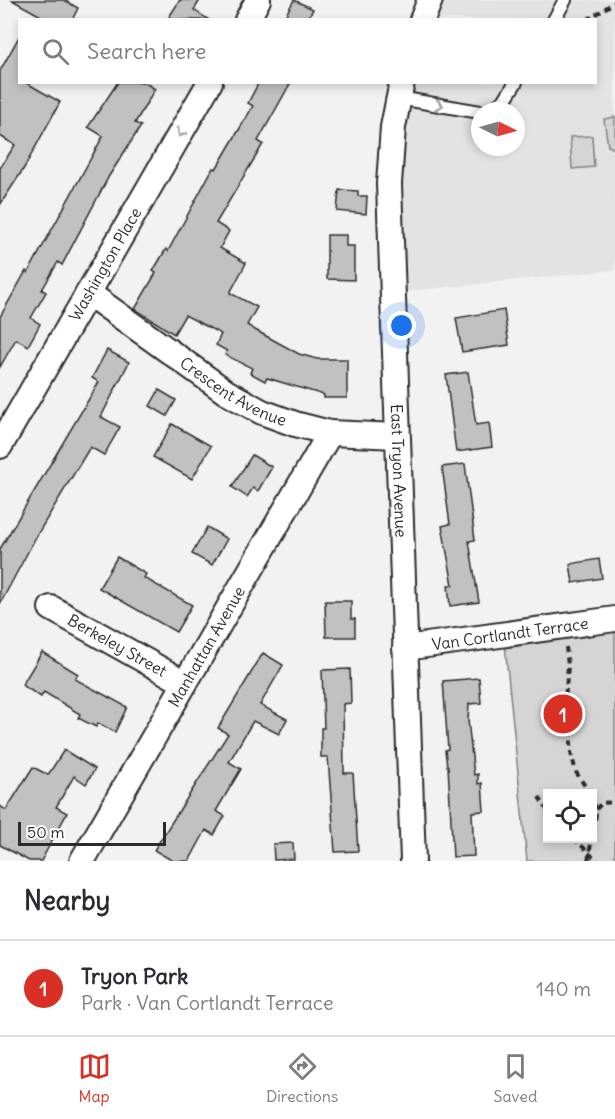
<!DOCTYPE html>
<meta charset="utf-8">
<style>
body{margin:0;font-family:Delius,sans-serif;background:#f2f2f3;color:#2b2b33}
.controls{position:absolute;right:18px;bottom:18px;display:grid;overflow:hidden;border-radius:0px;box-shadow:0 3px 9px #0003}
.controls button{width:54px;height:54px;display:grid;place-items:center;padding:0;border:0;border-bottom:2px solid #e1e1e2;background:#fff;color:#2b2b33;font:30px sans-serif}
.compass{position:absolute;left:471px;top:102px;width:54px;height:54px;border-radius:50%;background:#fff;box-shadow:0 3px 9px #0003;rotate:95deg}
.scale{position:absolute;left:18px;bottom:15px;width:148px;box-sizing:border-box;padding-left:6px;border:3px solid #2b2b2b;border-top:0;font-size:16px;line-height:21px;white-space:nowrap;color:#2b2b2b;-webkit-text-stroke:4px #fff;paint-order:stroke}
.you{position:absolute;left:402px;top:326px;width:21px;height:21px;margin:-15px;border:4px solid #fff;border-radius:50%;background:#1a73e8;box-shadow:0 0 0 9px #1a73e833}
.badge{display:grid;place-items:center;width:39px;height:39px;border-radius:50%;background:#d93025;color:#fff;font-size:20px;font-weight:700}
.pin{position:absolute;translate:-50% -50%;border:3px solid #fff;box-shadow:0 2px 6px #0006}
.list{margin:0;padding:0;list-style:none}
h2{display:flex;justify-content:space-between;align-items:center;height:78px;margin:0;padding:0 24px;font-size:26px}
h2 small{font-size:20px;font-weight:400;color:#7c7c81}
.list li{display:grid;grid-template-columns:39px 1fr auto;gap:18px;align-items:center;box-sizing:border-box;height:96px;padding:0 24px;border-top:2px solid #e1e1e2}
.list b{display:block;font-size:22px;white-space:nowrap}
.list p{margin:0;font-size:20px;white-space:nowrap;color:#7c7c81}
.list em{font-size:20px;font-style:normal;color:#7c7c81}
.icon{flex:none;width:33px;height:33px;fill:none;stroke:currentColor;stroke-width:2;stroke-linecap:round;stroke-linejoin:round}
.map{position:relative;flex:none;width:615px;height:861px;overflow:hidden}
.search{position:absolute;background:#fff;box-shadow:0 3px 9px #0003;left:18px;right:18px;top:18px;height:66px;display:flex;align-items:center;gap:15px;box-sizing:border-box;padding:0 21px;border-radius:0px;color:#7c7c81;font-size:22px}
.sheet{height:174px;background:#fff}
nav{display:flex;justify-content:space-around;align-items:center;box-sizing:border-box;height:84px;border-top:2px solid #e1e1e2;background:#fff;font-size:16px;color:#7c7c81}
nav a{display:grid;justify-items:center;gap:3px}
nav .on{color:#d93025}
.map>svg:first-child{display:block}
.built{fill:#e3e3e3;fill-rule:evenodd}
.green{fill:#d5d5d5;stroke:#808080;stroke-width:1.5;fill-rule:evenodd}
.building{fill:#c1c1c1;stroke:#2b2b2b;stroke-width:1.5}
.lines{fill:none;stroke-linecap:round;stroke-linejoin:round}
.service-casing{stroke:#2b2b2b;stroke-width:16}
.minor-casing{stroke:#2b2b2b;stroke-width:28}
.path{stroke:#2b2b2b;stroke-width:4;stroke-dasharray:6 4.5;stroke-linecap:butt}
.service{stroke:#fff;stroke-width:12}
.minor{stroke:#fff;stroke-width:24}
.oneway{stroke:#a0a0a0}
.labels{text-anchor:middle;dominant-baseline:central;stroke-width:6;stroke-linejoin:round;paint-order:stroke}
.street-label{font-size:16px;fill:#2b2b2b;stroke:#fff}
</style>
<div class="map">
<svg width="615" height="861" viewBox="0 0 615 861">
<rect width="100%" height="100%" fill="#f2f2f2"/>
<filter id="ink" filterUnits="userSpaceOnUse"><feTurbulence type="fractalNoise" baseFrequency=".0167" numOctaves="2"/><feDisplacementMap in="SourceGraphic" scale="12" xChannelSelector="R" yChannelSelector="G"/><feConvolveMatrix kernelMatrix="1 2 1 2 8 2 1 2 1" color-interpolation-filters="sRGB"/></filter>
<g filter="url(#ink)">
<path class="built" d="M 430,0 L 615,0 L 615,270 L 392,293 L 402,83 L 596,82 L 596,20 L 422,19 ZM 480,111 L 516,111 L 516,147 L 480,147 Z"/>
<g class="green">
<polygon points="615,117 615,149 608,146 604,119"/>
<polygon points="592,136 594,167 572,169 570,137"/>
<path d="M 615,619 L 615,861 L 527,861 L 504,635 ZM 548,794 L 592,794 L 592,838 L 548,838 Z"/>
</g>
<g class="building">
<polygon points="12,0 64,0 78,8 72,20 48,20"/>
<polygon points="180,0 200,0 194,10 209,20 167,20"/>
<polygon points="294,0 313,9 307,20 283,20"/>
<polygon points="20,35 20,82 25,82 60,102 24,168 0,205 0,168 15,145 0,136 0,71"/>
<polygon points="118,82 144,82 155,89 135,123 141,126 109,176 62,265 58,262 42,290 46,292 31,318 40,324 28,346 16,339 0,367 0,317 26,271 28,273 103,136 88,127"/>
<polygon points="259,82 291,82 258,141 263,144 216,223 229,231 220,248 246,263 230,293 257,307 247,325 255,330 299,354 317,359 347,359 347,398 324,398 324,395 267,378 265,381 250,373 252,368 225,355 227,351 216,345 221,334 185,315 174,334 135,309 156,273 153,271 166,249 168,251 213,168 216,169 253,106 248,103"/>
<polygon points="339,190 358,191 358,196 367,196 366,214 337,211"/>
<polygon points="327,235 346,235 346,246 354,246 354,280 327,279"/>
<polygon points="504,310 509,345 462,352 456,318"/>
<polygon points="107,350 129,362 101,417 120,427 104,455 90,447 37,535 0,604 0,549 99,382 92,378"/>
<polygon points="468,372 476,425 489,423 492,447 456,452 446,375"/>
<polygon points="159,390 176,400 167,416 150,406"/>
<polygon points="172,424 211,446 192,479 153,457"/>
<polygon points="252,455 272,467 258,491 253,488 247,497 232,487"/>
<polygon points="465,464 475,540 469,541 479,602 450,606 448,585 453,585 442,526 450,524 442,467"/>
<polygon points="207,527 227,539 212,565 192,554"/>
<polygon points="117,557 146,574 144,578 192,605 176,632 99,588"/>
<polygon points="599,559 602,578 573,583 570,564"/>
<polygon points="325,601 351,601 351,619 355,619 355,637 326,637"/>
<polygon points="42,652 78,674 75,679 127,707 115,732 98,723 96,727 78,718 80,714 44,692 41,697 22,685"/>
<polygon points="263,653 283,665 260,705 287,719 279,734 253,721 229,762 241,769 216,811 225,816 214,835 206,830 189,861 173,861 154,850 228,734 218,728"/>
<polygon points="350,669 351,703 343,704 344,773 353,773 358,851 335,852 328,757 321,757 321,728 324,728 322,670"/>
<polygon points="479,678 481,703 469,704 468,720 474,775 478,774 478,784 482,783 484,811 472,812 474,856 453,857 448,766 447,766 445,750 448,749 443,681"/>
<polygon points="64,750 95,769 86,784 74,776 56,807 67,813 41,861 29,861 0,845 0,806 6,810 33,767 48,775"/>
<polygon points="293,843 294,859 274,860 273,844"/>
</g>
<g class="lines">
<defs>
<g id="service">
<polyline points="554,20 565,0"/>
<polyline points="399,98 480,112"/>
<polyline points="490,111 504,101 516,82"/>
</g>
<g id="minor">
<polyline points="247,20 258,0"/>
<polyline points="422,20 430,0"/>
<path id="s1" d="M 402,82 L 393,127 L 389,184 L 413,861"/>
<path id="s2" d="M 88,293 L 226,392 L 262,412 L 295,424 L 330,433 L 397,436"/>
<path id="s3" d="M 0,446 L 210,82"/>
<path id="s4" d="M 51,608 L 185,683"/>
<path id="s5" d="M 405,648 L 615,619"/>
<path id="s6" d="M 82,861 L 330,433"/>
</g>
</defs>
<use href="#service" class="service-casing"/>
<use href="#minor" class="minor-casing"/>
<g class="path">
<polyline points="587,20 615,2"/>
<polyline points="566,647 568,666 565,700 571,725 571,753 576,772 590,794"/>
<polyline points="539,797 548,811"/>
<polyline points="596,809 602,803 615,802"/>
<polyline points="574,838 597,861"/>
<polyline points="588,861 596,814 592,799"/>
</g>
<use href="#service" class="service"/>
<use href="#minor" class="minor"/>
</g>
<defs><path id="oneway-chevron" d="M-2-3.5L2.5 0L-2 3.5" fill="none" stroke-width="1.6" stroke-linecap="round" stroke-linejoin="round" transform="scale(1.5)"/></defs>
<g class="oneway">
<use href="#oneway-chevron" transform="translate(439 105) rotate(10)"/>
<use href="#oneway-chevron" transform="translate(181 133) rotate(120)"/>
</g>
</g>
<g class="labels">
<g class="street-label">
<text stroke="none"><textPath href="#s3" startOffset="210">Washington Place</textPath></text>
<text stroke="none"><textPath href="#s2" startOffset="176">Crescent Avenue</textPath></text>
<text stroke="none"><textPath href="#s1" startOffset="390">East Tryon Avenue</textPath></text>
<text stroke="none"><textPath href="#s5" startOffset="106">Van Cortlandt Terrace</textPath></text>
<text stroke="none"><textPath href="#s4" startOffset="76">Berkeley Street</textPath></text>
<text stroke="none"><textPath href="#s6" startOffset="248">Manhattan Avenue</textPath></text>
</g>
</g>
</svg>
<div class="controls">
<button><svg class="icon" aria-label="locate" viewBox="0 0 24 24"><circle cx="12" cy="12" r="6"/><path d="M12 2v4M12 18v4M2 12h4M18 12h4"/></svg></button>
</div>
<svg class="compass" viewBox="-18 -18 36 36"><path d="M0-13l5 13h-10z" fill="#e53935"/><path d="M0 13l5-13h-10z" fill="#7c7c81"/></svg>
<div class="scale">50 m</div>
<div class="you"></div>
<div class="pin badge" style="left:563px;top:714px">1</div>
<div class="search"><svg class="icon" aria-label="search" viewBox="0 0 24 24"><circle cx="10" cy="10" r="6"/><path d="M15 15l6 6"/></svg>Search here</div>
</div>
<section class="sheet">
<h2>Nearby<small></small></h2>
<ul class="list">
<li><span class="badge">1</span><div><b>Tryon Park</b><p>Park · Van Cortlandt Terrace</p></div><em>140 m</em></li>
</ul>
</section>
<nav>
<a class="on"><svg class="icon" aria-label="map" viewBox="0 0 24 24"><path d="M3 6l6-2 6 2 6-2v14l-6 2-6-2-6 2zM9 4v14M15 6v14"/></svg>Map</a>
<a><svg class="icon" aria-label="directions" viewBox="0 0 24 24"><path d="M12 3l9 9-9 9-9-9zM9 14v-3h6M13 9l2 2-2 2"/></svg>Directions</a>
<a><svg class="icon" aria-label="saved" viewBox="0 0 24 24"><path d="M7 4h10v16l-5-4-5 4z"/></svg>Saved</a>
</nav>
